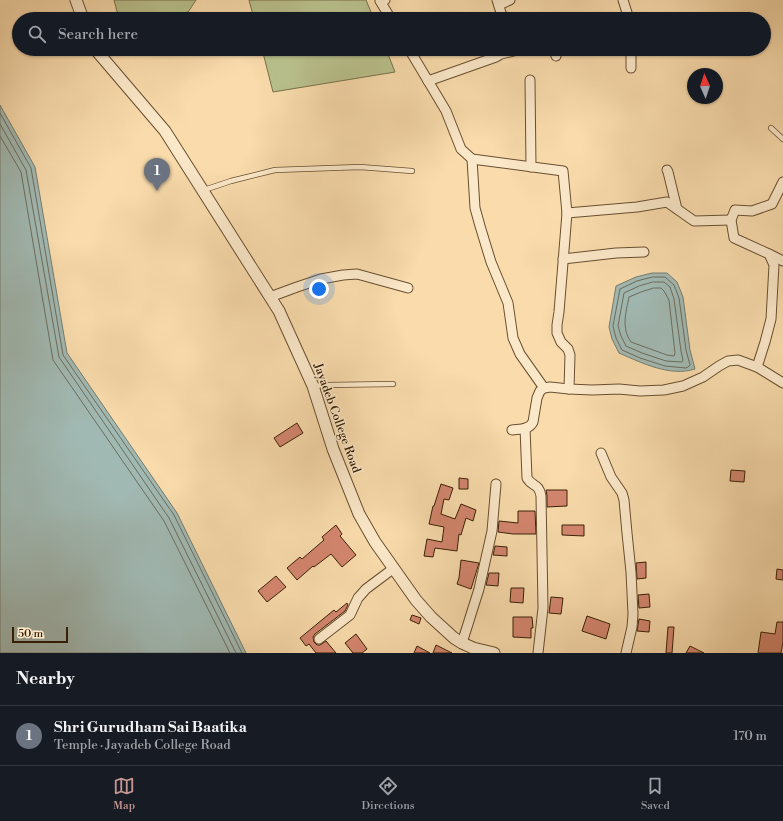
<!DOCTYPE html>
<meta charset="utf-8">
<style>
body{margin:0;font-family:"Libre Bodoni",serif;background:#20242c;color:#f1f3f6}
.compass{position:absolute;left:687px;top:68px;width:36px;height:36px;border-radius:50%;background:#171b24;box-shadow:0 1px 3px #0004;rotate:357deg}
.scale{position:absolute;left:12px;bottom:10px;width:56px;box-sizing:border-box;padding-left:4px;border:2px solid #382006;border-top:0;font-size:11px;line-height:14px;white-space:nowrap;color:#382006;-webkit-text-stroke:3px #fbe8c9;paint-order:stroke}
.you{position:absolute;left:319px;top:289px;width:14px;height:14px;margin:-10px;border:3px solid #fff;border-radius:50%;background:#1a73e8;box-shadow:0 0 0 6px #1a73e833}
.badge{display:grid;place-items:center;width:26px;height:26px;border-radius:50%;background:#c59692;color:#fff;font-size:13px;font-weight:700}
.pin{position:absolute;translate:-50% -33px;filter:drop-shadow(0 1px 2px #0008)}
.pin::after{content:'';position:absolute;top:21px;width:14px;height:12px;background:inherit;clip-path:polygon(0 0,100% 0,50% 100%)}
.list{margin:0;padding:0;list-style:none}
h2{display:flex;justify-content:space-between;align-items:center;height:52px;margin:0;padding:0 16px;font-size:17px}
h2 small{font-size:13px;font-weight:400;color:#9ea1a6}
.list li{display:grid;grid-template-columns:26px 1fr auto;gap:12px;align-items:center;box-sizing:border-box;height:60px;padding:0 16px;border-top:1px solid #363941}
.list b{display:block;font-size:15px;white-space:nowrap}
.list p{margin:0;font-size:13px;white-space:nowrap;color:#9ea1a6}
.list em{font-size:13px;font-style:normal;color:#9ea1a6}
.icon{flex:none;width:22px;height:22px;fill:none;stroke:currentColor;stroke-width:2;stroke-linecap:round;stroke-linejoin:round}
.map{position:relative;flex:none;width:783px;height:653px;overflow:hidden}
.search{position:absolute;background:#171b24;box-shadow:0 1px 3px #0004;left:12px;right:12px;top:12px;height:44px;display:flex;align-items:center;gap:10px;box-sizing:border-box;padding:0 14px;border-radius:22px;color:#9ea1a6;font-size:15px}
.sheet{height:112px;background:#171b24}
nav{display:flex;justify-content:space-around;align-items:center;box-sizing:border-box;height:56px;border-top:1px solid #363941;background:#171b24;font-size:11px;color:#9ea1a6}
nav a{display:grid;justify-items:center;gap:2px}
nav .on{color:#c59692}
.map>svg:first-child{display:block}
.green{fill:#b9c18d;stroke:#78704a}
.water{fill:#a1b9b3;stroke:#777c6e}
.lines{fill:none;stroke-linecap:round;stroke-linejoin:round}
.shore{stroke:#6c6c5c;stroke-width:1}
.building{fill:#d4866f;stroke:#382006}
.service-casing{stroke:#684f30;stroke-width:6}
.minor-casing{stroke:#684f30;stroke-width:11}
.tertiary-casing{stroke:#684f30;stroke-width:13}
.service{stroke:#fbe8c9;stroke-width:4.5}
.minor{stroke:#fbe8c9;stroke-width:9}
.tertiary{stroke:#fbe8c9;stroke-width:11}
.labels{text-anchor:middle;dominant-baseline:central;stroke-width:3;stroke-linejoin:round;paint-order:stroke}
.street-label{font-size:12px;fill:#382006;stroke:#fbe8c9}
</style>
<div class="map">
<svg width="783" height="653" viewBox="0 0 783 653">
<rect width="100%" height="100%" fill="#f9dbac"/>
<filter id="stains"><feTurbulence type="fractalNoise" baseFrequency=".005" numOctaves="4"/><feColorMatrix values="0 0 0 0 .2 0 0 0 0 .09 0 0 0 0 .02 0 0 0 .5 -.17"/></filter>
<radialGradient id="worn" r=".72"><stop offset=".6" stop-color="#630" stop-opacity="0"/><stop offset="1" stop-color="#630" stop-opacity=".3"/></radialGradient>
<g class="green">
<polygon points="114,0 196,0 188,12 151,19 119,19"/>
<polygon points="249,0 366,0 374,19 254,19"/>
<polygon points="262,49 386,49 395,72 273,92"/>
</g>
<g class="water">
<polygon points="0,105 35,167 67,353 177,513 246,653 0,653"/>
<path d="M 652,273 L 667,273 L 677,282 L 683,297 L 690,350 L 695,369 C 670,377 642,363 619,353 L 612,339 L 609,327 L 616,286 L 636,277 Z"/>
</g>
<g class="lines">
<g class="shore">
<polyline points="0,113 31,168 63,355 174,515 242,653"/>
<polyline points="0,124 26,170 59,357 169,518 236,653"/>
<polyline points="0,136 21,172 53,360 164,521 230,653"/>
<polygon points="653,277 665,277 674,285 679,298 686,350 690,365 688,367 686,368 665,366 640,358 622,350 616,338 613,326 620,289 637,281"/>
<polygon points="653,282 664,282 670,287 674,299 681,351 683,360 682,362 666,361 642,353 626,346 621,336 618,326 624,293 639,286"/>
<path d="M 654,288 L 661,288 L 664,291 L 669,300 L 675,353 L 674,356 L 667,355 L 631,342 C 621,328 626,312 629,297 L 641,292 Z"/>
</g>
</g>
<g class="building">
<polygon points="297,423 303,433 280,447 274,438"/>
<polygon points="731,470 745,471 744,482 730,481"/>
<polygon points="459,478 468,479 468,489 459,489"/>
<polygon points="441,484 453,488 449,500 444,499 441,514 455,519 461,504 476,510 473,521 466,518 461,535 459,534 457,551 435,548 433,557 424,556 427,539 442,542 444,527 429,524 433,506 434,506"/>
<polygon points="546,490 567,490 567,506 547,507 547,496"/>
<polygon points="518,511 535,511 536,534 513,534 498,532 499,521 518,523"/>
<polygon points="336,525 342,534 340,536 356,555 342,567 331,554 314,567 313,566 297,580 287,568 300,557 302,559 324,540 322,537"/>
<polygon points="562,525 584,525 584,536 562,535"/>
<polygon points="495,546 507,547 507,556 493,555"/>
<polygon points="461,560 479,563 471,589 457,584 459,578"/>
<polygon points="646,562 646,578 637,579 636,563"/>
<polygon points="777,569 783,570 783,580 776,579"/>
<polygon points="489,573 499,573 498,586 486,585"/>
<polygon points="276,576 286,587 267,602 258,591"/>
<polygon points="511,588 524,588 523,603 510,602"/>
<polygon points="649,594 650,607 639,608 638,595"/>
<polygon points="551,597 563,598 561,614 549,613"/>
<polygon points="347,603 348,605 345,611 315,634 313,637 314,642 317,645 320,645 326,641 336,653 316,653 309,644 306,646 300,638 334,610 336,612"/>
<polygon points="412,615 421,618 419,624 410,620"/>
<polygon points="587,616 610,624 606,639 582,631"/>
<polygon points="513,617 532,617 533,628 531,628 531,638 513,637"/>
<polygon points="639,619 650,621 649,632 637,631"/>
<polygon points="777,622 783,622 783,642 781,653 758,653 761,632 775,634"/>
<polygon points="668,627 674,627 672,653 666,653"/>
<polygon points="356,634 367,649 362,653 353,653 345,643"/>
<polygon points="436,645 452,653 433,653"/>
<polygon points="417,646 430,653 414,653"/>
<polygon points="690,646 704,653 686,653"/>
</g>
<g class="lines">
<defs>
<g id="service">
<polyline points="771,128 783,139"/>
<polyline points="204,190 231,181 275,170 360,167 412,171"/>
<polyline points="313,386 328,385 393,384"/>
</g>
<g id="minor">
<polyline points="385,0 380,1 391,19"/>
<polyline points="497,0 503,19"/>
<polyline points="623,0 629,19"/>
<polyline points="499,5 510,0"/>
<polyline points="409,49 446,111 461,149 472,159 563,171 567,213"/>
<polyline points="554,49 556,56"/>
<polyline points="631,49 631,68"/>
<polyline points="501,54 522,49"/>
<polyline points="530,80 531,167"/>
<polyline points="428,81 496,57 501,54 500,49"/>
<polyline points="472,159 475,208 480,226 491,262 508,303 513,338 520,354 544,388"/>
<polyline points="667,170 668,172 677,209"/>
<polyline points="769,254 783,261"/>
<polyline points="563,259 616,253 644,252"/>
<polyline points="270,297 297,287 321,279 343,275 357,274 408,288"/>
<polyline points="757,367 765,342 771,319 774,265 769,254 734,238 731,220 735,210 752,211 772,204 783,182"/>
<polyline points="569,389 570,355 568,349 561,342 557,333 557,325 559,312 567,213 637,207 667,202 694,221 731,220"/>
<path d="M 525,428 L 527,478 C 532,487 539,483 541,496 L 543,608 L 538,653"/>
<path d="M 512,430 C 520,429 529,430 533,422 L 537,398 L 540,391 L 544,388 L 550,387 L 569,389 L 592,390 L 619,389 L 640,391 L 664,390 L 683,386 L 703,377 L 719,366 L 728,361 L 738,360 L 757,367 L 783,383"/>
<polyline points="601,453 611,477 622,493 624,500 627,533 631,572 633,614 632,627 626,653"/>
<polyline points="319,639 350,615 358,598 366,589 394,568"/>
<polyline points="462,643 479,589 492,531 496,484"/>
</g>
<g id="tertiary">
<polyline points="76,0 83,19"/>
<polyline points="95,49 165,131 279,311 313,386 333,449 359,514 375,542 416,600 431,617 454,638 462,643 473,648 494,653"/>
</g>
</defs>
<use href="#service" class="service-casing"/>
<use href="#minor" class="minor-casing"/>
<use href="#tertiary" class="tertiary-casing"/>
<use href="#service" class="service"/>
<use href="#minor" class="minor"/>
<use href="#tertiary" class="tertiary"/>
</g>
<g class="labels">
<g class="street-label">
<text transform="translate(337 418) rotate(70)">Jayadeb College Road</text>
</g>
</g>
<rect width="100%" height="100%" filter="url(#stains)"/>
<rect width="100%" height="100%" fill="url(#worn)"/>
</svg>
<svg class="compass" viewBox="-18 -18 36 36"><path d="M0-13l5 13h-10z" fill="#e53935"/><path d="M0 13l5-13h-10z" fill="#9ea1a6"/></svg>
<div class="scale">50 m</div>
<div class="you"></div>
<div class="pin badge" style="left:157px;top:191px;background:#6b7280">1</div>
<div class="search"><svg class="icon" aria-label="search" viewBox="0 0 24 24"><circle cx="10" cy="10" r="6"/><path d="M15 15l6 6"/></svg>Search here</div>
</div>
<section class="sheet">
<h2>Nearby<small></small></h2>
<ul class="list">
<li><span class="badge" style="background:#6b7280">1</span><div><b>Shri Gurudham Sai Baatika</b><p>Temple · Jayadeb College Road</p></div><em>170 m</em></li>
</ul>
</section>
<nav>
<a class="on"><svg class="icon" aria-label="map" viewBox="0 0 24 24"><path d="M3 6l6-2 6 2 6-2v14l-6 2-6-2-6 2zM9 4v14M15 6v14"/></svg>Map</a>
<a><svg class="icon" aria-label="directions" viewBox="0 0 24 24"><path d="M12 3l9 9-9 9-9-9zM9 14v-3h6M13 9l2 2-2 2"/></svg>Directions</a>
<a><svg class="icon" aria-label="saved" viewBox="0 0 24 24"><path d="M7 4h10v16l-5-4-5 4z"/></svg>Saved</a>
</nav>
